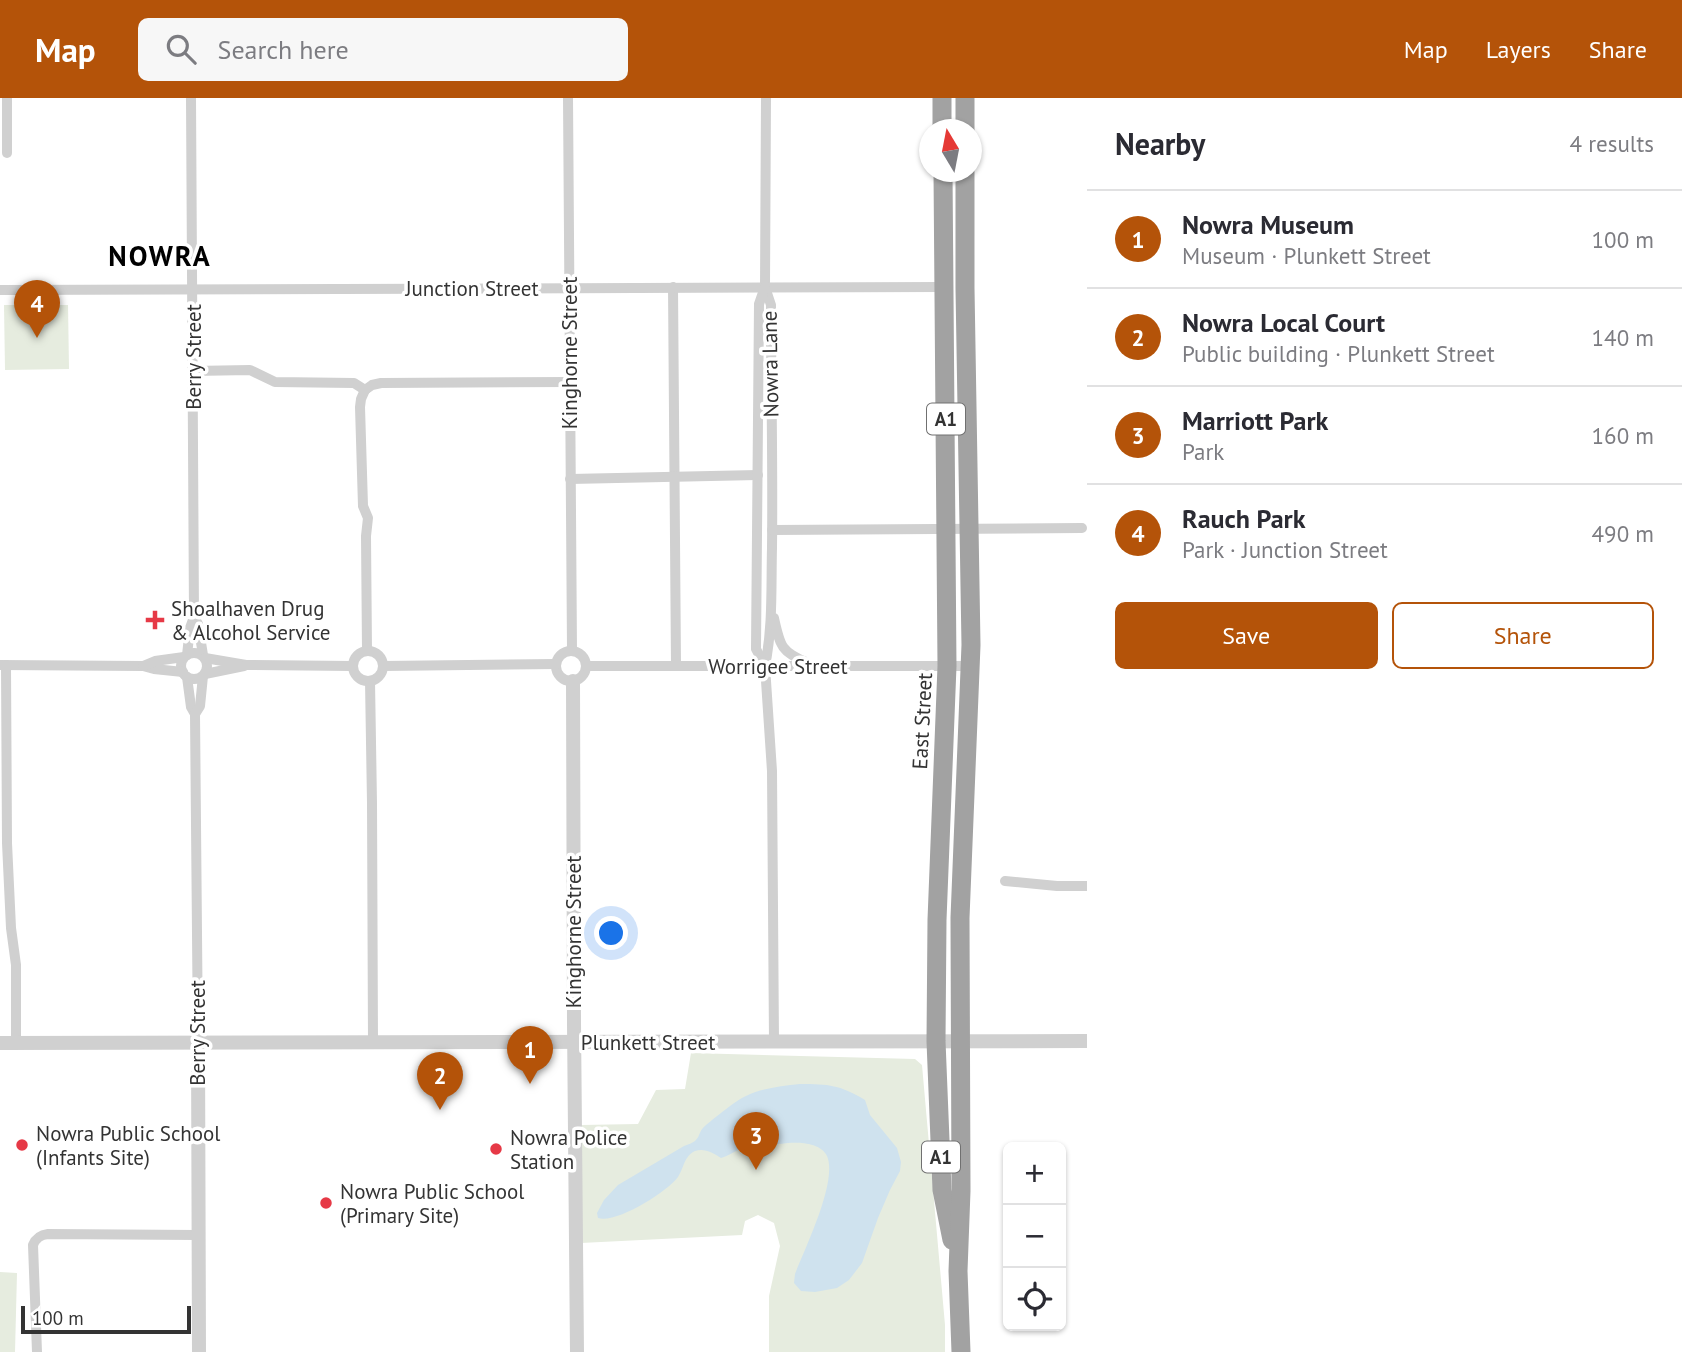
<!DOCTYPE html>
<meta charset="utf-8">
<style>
body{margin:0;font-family:"PT Sans",sans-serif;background:#f7f7f7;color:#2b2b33}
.controls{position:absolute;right:21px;bottom:21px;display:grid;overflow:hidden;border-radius:10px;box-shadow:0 2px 5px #0004}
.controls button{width:63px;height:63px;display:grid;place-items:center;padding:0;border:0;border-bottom:2px solid #e1e1e2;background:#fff;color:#2b2b33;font:35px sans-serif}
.compass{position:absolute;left:919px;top:21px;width:63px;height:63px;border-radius:50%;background:#fff;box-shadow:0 2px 5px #0004;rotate:350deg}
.scale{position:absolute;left:21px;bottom:18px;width:170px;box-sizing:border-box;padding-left:7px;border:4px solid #333;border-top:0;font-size:19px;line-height:24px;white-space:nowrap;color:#333;-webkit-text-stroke:5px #fff;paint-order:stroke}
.you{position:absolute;left:612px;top:836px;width:24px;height:24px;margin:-18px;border:5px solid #fff;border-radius:50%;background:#1a73e8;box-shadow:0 0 0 10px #1a73e833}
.badge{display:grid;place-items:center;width:46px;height:46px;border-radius:50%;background:#b45309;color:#fff;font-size:23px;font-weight:700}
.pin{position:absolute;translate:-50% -58px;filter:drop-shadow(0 2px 4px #0008)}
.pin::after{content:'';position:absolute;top:37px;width:24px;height:21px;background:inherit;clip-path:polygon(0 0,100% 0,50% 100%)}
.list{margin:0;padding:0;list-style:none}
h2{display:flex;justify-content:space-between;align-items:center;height:91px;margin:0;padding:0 28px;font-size:30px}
h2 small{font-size:23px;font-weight:400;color:#7c7c81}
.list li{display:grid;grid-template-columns:46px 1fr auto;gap:21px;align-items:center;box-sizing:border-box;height:98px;padding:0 28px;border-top:2px solid #e1e1e2}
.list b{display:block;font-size:26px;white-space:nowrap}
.list p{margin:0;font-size:23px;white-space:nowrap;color:#7c7c81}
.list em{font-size:23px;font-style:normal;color:#7c7c81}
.actions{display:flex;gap:14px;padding:21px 28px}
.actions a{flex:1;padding:16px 0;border:2px solid #b45309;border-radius:10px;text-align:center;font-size:24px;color:#b45309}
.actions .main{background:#b45309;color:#fff}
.icon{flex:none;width:38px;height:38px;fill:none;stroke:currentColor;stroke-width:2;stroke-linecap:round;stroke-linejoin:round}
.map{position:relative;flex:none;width:1087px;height:1254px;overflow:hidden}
header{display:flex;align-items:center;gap:42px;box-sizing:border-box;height:98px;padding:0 35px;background:#b45309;color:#fff}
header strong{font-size:33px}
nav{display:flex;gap:38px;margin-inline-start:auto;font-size:24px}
.search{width:490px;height:63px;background:#f7f7f7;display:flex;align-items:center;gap:18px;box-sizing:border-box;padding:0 24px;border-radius:10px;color:#7c7c81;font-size:26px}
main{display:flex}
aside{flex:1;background:#fff}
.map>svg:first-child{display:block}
.green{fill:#e6ecdf}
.water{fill:#cfe2ee}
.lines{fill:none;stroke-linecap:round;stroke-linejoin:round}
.minor{stroke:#d0d0d0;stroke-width:10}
.tertiary{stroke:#d0d0d0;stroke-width:14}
.trunk{stroke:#a2a2a2;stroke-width:19}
.poi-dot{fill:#e63946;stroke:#fff;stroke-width:2.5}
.labels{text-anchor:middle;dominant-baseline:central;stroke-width:7;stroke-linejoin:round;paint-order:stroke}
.shield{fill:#fff;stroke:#707070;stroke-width:2}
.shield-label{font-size:19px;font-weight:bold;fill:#333}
.street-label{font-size:21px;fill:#333;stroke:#fff}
.poi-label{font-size:21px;fill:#333;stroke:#fff;text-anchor:start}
.district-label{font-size:28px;font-weight:bold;letter-spacing:2px;fill:#000;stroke:#fff}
</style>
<header>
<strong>Map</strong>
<div class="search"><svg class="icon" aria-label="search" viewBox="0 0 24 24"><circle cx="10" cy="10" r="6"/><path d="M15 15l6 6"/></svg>Search here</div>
<nav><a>Map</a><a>Layers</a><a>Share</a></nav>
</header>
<main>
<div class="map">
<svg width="1087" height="1254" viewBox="0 0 1087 1254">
<rect width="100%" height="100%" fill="#fff"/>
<g class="green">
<polygon points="4,207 68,207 69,271 5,272"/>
<polygon points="691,955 915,961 922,967 945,1227 945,1254 769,1254 769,1198 780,1148 774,1125 758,1117 745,1123 742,1137 581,1145 581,1027 638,1026 656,992 685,991"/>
<polygon points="0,1174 17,1175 15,1254 0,1254"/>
</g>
<path class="water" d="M 800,986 C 829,986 840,987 865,1002 L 870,1017 L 897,1050 L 901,1064 L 900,1073 L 890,1092 L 878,1120 L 862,1165 L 849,1182 L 837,1190 L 815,1194 L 801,1193 L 794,1185 L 795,1176 C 805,1150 838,1083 827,1058 C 821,1045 800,1044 788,1045 C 773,1047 755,1046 740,1051 C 733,1054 728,1058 721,1060 C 713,1055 705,1050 695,1053 C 684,1058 684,1070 678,1079 C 667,1094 616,1126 598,1120 L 597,1115 L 604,1102 L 618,1087 L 684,1048 C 704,1042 695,1036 706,1027 C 716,1019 735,1003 746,998 C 762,990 782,988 800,986 Z"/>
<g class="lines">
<g class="minor">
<polyline points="7,0 7,55"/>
<polyline points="191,0 194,519 198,526 203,557"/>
<polyline points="568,0 572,552"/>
<path d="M 766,0 L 765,189 L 771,207 C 771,288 773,369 772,450 C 771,489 773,529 765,568 L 772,673 L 774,944"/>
<polyline points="673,189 676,568"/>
<polyline points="0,192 945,189"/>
<polyline points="193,273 250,272 275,284 354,285 365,292"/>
<polyline points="365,292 361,301 360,309 363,408 368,420 366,438 367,553"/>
<polyline points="365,292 372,287 381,285 569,284"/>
<polyline points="570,381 758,377"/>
<polyline points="772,432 1082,430"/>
<path d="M 774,520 C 780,548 781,554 808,565"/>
<circle cx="571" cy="568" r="15"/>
<circle cx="368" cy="568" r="15"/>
<circle cx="194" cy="568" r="13"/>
<polyline points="187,557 190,530 194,519"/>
<polyline points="205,560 246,567 352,568"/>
<polyline points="0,567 143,568 154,571 183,574"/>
<polyline points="6,567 7,745 11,830 16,867 16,945"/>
<polyline points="143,568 155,563 184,559"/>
<polyline points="383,568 556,566"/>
<polyline points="586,568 970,568"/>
<polyline points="765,568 756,551 759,206 765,189"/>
<polyline points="205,576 244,568"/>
<polyline points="187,579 191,609 195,616 198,945"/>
<polyline points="370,583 372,705 373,945"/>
<polyline points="195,616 200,608 203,578"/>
<polyline points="1005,783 1057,788 1087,788"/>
<path d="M 37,1254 L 33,1147 C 36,1140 40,1137 48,1136 L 198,1137"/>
</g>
<g class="tertiary">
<polyline points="573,583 574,925 577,1254"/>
<polyline points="0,945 1087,943"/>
<polyline points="198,945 199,1254"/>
</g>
<g class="trunk">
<polyline points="942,0 942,32"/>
<polyline points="965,32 965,0"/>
<polyline points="943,74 947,568 937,822 936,943 942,1092 952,1142"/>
<polyline points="961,1254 958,1173 961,1093 960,820 971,547 965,190 965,74"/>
</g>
</g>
<g class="poi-dot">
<path d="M151.5 511.5h7v7h7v7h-7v7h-7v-7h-7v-7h7z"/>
<circle cx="22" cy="1047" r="7"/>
<circle cx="496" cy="1051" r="7"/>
<circle cx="326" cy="1105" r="7"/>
</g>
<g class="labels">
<g class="shield">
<rect x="927" y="305.5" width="38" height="31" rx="5"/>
<rect x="922" y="1043.5" width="38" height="31" rx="5"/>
</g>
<g class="shield-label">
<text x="946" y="321">A1</text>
<text x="941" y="1059">A1</text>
</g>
<g class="street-label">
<text x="472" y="190">Junction Street</text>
<text transform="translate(569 255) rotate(-90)">Kinghorne Street</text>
<text transform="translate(193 259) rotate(-90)">Berry Street</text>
<text transform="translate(770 266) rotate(-91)">Nowra Lane</text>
<text x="778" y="568">Worrigee Street</text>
<text transform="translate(922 623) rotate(-87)">East Street</text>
<text transform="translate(573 834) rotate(-90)">Kinghorne Street</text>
<text transform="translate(197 935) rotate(-90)">Berry Street</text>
<text x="648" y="944">Plunkett Street</text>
</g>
<g class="poi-label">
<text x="171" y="510">Shoalhaven Drug<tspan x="171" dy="24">&amp; Alcohol Service</tspan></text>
<text x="36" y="1035">Nowra Public School<tspan x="36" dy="24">(Infants Site)</tspan></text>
<text x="510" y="1039">Nowra Police<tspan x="510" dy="24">Station</tspan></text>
<text x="340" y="1093">Nowra Public School<tspan x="340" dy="24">(Primary Site)</tspan></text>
</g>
<g class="district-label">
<text x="160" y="157">NOWRA</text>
</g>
</g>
</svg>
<div class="controls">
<button>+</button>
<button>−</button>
<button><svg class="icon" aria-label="locate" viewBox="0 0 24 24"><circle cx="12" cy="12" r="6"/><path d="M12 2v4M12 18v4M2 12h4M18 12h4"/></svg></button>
</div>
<svg class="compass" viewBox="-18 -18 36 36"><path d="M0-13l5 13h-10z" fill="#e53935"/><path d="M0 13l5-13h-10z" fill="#7c7c81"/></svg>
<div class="scale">100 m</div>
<div class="you"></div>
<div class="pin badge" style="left:530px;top:986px">1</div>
<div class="pin badge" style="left:440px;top:1012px">2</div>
<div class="pin badge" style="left:756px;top:1072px">3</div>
<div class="pin badge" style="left:37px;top:240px">4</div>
</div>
<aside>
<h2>Nearby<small>4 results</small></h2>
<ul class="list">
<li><span class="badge">1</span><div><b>Nowra Museum</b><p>Museum · Plunkett Street</p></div><em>100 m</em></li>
<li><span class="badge">2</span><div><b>Nowra Local Court</b><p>Public building · Plunkett Street</p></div><em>140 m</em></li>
<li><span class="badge">3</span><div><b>Marriott Park</b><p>Park</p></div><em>160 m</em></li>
<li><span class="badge">4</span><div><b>Rauch Park</b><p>Park · Junction Street</p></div><em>490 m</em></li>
</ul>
<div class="actions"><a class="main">Save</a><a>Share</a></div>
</aside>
</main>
